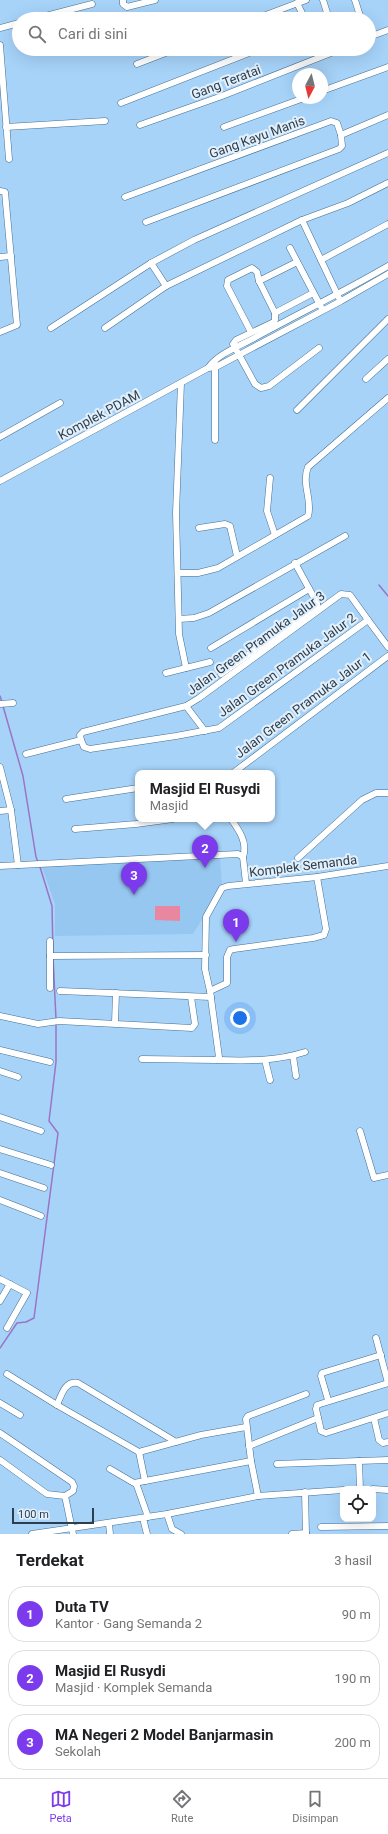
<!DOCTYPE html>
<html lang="id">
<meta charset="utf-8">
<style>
body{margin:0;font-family:Roboto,sans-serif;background:#f2f2f2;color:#202124}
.controls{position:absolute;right:12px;bottom:12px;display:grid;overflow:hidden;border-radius:8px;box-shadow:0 4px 16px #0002}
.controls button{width:36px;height:36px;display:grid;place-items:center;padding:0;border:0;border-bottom:1px solid #e0e0e0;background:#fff;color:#202124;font:20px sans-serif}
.compass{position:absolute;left:292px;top:68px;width:36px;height:36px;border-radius:50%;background:#fff;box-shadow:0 4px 16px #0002;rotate:187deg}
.scale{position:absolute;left:12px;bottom:10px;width:82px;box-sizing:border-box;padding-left:4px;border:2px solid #2d3f4e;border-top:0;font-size:11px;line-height:14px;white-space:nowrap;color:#2d3f4e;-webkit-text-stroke:3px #e3f0fc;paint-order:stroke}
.you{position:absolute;left:240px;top:1018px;width:14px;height:14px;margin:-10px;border:3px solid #fff;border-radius:50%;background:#1a73e8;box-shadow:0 0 0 6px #1a73e833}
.badge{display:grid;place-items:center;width:26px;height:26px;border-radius:50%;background:#7c3aed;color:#fff;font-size:13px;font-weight:700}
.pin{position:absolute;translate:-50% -33px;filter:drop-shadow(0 1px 2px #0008)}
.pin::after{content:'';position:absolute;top:21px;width:14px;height:12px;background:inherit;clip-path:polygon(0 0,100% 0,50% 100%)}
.popup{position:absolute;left:135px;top:770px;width:140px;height:52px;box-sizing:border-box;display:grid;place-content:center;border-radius:8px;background:#fff;filter:drop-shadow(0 1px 3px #0005);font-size:13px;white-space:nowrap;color:#757577}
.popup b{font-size:15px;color:#202124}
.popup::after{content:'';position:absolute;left:50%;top:100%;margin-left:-8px;border:8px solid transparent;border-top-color:#fff}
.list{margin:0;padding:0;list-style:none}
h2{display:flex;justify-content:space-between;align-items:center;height:52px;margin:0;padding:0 16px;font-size:17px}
h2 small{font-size:13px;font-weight:400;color:#757577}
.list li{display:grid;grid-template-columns:26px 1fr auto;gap:12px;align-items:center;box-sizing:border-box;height:56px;margin:0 8px 8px;padding:0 8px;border:1px solid #e0e0e0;border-radius:16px}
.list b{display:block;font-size:15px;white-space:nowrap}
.list p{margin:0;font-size:13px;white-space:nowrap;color:#757577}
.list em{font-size:13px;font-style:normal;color:#757577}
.icon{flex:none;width:22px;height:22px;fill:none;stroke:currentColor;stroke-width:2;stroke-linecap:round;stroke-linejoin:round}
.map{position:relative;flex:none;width:388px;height:1534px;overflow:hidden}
.search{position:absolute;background:#fff;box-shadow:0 4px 16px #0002;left:12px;right:12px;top:12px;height:44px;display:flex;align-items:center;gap:10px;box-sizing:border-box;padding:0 14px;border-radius:22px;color:#757577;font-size:15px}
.sheet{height:244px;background:#fff}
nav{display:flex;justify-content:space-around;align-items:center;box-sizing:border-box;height:56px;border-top:1px solid #e0e0e0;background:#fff;font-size:11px;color:#757577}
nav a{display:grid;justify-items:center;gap:2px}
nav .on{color:#7c3aed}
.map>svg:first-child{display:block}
.built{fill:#96c7f1}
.green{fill:#ea87a0}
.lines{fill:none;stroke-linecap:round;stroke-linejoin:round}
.stream{stroke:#9a75c5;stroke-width:1.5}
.minor-casing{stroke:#456f90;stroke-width:7}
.minor{stroke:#fff;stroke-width:6}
.labels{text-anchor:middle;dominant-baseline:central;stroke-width:4;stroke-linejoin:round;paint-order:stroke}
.street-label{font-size:13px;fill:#2d3f4e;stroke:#e3f0fc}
</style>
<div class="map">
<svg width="388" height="1534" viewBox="0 0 388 1534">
<rect width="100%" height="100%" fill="#a7d3f9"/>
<polygon class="built" points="220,856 222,887 193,934 55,936 55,904 41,864"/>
<polygon class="green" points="155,906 180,906 180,921 155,920"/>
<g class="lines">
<g class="stream">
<polyline points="379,585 388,596"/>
<polyline points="0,696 2,702"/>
<polyline points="3,706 23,776 36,857 38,862"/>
<polyline points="40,867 52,906 53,953"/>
<polyline points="53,957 56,1019"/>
<polyline points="0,1348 17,1323 26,1322 34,1318 58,1133 49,1121 56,1062 56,1023"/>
</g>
<defs>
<g id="minor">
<polyline points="123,0 123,4 127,7 155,0"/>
<polyline points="323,0 329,19"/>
<polyline points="355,0 361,19"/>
<polyline points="297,3 305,19"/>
<polyline points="34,19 92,4"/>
<polyline points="255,19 306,0"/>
<polyline points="0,28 19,23"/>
<polyline points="369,37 388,30"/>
<polyline points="0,45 9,159"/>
<polyline points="137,64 176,49"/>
<polyline points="322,91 388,67"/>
<polyline points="121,103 259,49"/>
<polyline points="140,125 222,96 341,49"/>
<polyline points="6,127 105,121"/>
<polyline points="224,127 304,98"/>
<polyline points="0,191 5,192 17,325 0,332"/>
<polyline points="125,197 331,121 337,123 341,135 388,115"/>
<polyline points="302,220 339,298"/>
<polyline points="146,222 339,149 342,146 341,135"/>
<polyline points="290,248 321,307"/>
<polyline points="0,257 11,256"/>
<polyline points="321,260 388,224"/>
<polyline points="151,263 194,240 388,153"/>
<polyline points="259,281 275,313"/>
<polyline points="313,293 275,313 275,320 274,322 236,340 233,344 255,384 261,388 269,386 319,348"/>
<polyline points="51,328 151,263 166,286"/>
<polyline points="105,328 166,286 302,220 348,203 388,183"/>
<polyline points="251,332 227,286 228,280 252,268 257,272 259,281 297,262"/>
<polyline points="215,364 215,440"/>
<path d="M 208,368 C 219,353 240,346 256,337 C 300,313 345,291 388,266"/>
<polyline points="366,379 388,359"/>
<polyline points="181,383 176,513 179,634 186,668"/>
<polyline points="297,410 388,319"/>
<polyline points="0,437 60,403"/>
<polyline points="270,478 267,511 275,535"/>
<polyline points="0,481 208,368 216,367 341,301 388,274"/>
<polyline points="199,528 225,524 230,526 237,556"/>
<path d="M 178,573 L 198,573 L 218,568 L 308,516 C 313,501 301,484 308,467 L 388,398"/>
<polyline points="179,619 194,618 209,613 345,536"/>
<polyline points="211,648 309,589"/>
<polyline points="166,673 210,662"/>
<polyline points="221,674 317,606 317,603 295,563"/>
<polyline points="0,704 13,703"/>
<polyline points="186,706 205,731"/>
<polyline points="81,740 80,735 83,732 186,706 199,698 341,594 350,595 368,620"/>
<polyline points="26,754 81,740 84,747 90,749 176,736 219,728 368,620 388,647"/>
<polyline points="0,767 11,810 18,865"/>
<polyline points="233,773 388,656"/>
<polyline points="66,799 138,788"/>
<polyline points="0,811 11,810"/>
<path d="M 231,819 C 239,830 248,843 243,857"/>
<polyline points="75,829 136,824 173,819"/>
<polyline points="298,858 362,800 376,793 388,793"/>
<polyline points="0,866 238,854 243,857 246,883"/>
<polyline points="50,941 50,988"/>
<polyline points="50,956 206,955"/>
<polyline points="60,991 211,997"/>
<polyline points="210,991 227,983 227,957 230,950 234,949 313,938 324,935 326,929 317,877"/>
<polyline points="0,1016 38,1024 59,1021 192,1028 195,1024 191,997"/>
<polyline points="115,1023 116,993"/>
<polyline points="0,1050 50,1062"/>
<polyline points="293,1056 296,1076"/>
<polyline points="142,1059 216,1060 219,1057 210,991 205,969 206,917 222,888 228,886 317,877 388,866"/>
<path d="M 218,1060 C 248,1061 277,1061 305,1052"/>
<polyline points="265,1060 270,1080"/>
<polyline points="0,1071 18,1077"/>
<polyline points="0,1117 41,1131"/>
<polyline points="360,1131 374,1178 388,1175"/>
<polyline points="0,1149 51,1165"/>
<polyline points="0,1173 44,1188"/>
<polyline points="0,1200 41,1216"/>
<polyline points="0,1279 27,1293 7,1328"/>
<polyline points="0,1301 10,1284"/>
<polyline points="376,1338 388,1383"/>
<polyline points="7,1374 57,1405 139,1452 201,1435 246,1427"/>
<polyline points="388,1383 317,1405 316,1409 321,1431 326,1433 388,1413"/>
<polyline points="328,1400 321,1376 322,1373 381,1355"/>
<polyline points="0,1403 20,1415"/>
<path d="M 57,1405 C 61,1396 65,1380 78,1383 L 176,1442"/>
<polyline points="374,1418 379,1440 383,1443 388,1442"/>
<polyline points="0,1433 72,1482 74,1486 73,1491 65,1496 73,1534"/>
<polyline points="249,1446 318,1418"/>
<polyline points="139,1452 145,1481 251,1461"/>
<polyline points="0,1460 47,1494 65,1496"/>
<polyline points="277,1464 359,1461"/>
<polyline points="110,1469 134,1483 145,1481"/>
<polyline points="136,1483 148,1517"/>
<polyline points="360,1489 359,1461 388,1460"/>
<polyline points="373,1489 388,1490"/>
<polyline points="305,1492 306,1534"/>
<polyline points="258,1496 251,1461 246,1419 248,1416 306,1394"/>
<polyline points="167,1514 172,1529 181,1534"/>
<polyline points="143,1518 147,1534"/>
<polyline points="109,1524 110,1534"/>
<polyline points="321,1527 388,1526"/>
<polyline points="32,1534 167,1514 258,1496 343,1490"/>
<polyline points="292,1534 306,1533"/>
</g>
</defs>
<use href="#minor" class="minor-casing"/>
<use href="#minor" class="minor"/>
</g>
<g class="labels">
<g class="street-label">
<text transform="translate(226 82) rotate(-21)">Gang Teratai</text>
<text transform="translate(257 137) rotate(-20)">Gang Kayu Manis</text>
<text transform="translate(99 415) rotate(-28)">Komplek PDAM</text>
<text transform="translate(256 643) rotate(-36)">Jalan Green Pramuka Jalur 3</text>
<text transform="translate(287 665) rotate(-36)">Jalan Green Pramuka Jalur 2</text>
<text transform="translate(303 705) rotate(-37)">Jalan Green Pramuka Jalur 1</text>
<text transform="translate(303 866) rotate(-7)">Komplek Semanda</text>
</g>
</g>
</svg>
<div class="controls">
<button><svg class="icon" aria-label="locate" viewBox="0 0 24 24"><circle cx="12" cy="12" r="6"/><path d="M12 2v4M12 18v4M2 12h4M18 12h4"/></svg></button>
</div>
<svg class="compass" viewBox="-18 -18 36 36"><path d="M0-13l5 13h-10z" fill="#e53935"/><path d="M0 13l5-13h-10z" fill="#757577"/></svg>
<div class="scale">100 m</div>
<div class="you"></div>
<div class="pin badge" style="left:236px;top:942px">1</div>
<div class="pin badge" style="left:205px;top:868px">2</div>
<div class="popup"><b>Masjid El Rusydi</b>Masjid</div>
<div class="pin badge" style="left:134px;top:895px">3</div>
<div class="search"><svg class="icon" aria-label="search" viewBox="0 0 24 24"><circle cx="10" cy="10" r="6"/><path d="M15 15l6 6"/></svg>Cari di sini</div>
</div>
<section class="sheet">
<h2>Terdekat<small>3 hasil</small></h2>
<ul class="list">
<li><span class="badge">1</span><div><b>Duta TV</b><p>Kantor · Gang Semanda 2</p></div><em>90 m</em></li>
<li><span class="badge">2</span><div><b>Masjid El Rusydi</b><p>Masjid · Komplek Semanda</p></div><em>190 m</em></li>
<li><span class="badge">3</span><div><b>MA Negeri 2 Model Banjarmasin</b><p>Sekolah</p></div><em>200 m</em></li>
</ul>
</section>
<nav>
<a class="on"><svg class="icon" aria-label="map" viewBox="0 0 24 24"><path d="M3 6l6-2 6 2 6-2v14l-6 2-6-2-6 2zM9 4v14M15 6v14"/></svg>Peta</a>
<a><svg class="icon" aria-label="directions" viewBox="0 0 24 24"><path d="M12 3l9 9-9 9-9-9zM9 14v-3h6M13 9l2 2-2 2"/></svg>Rute</a>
<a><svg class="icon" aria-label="saved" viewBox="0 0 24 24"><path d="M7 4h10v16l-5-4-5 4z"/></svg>Disimpan</a>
</nav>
